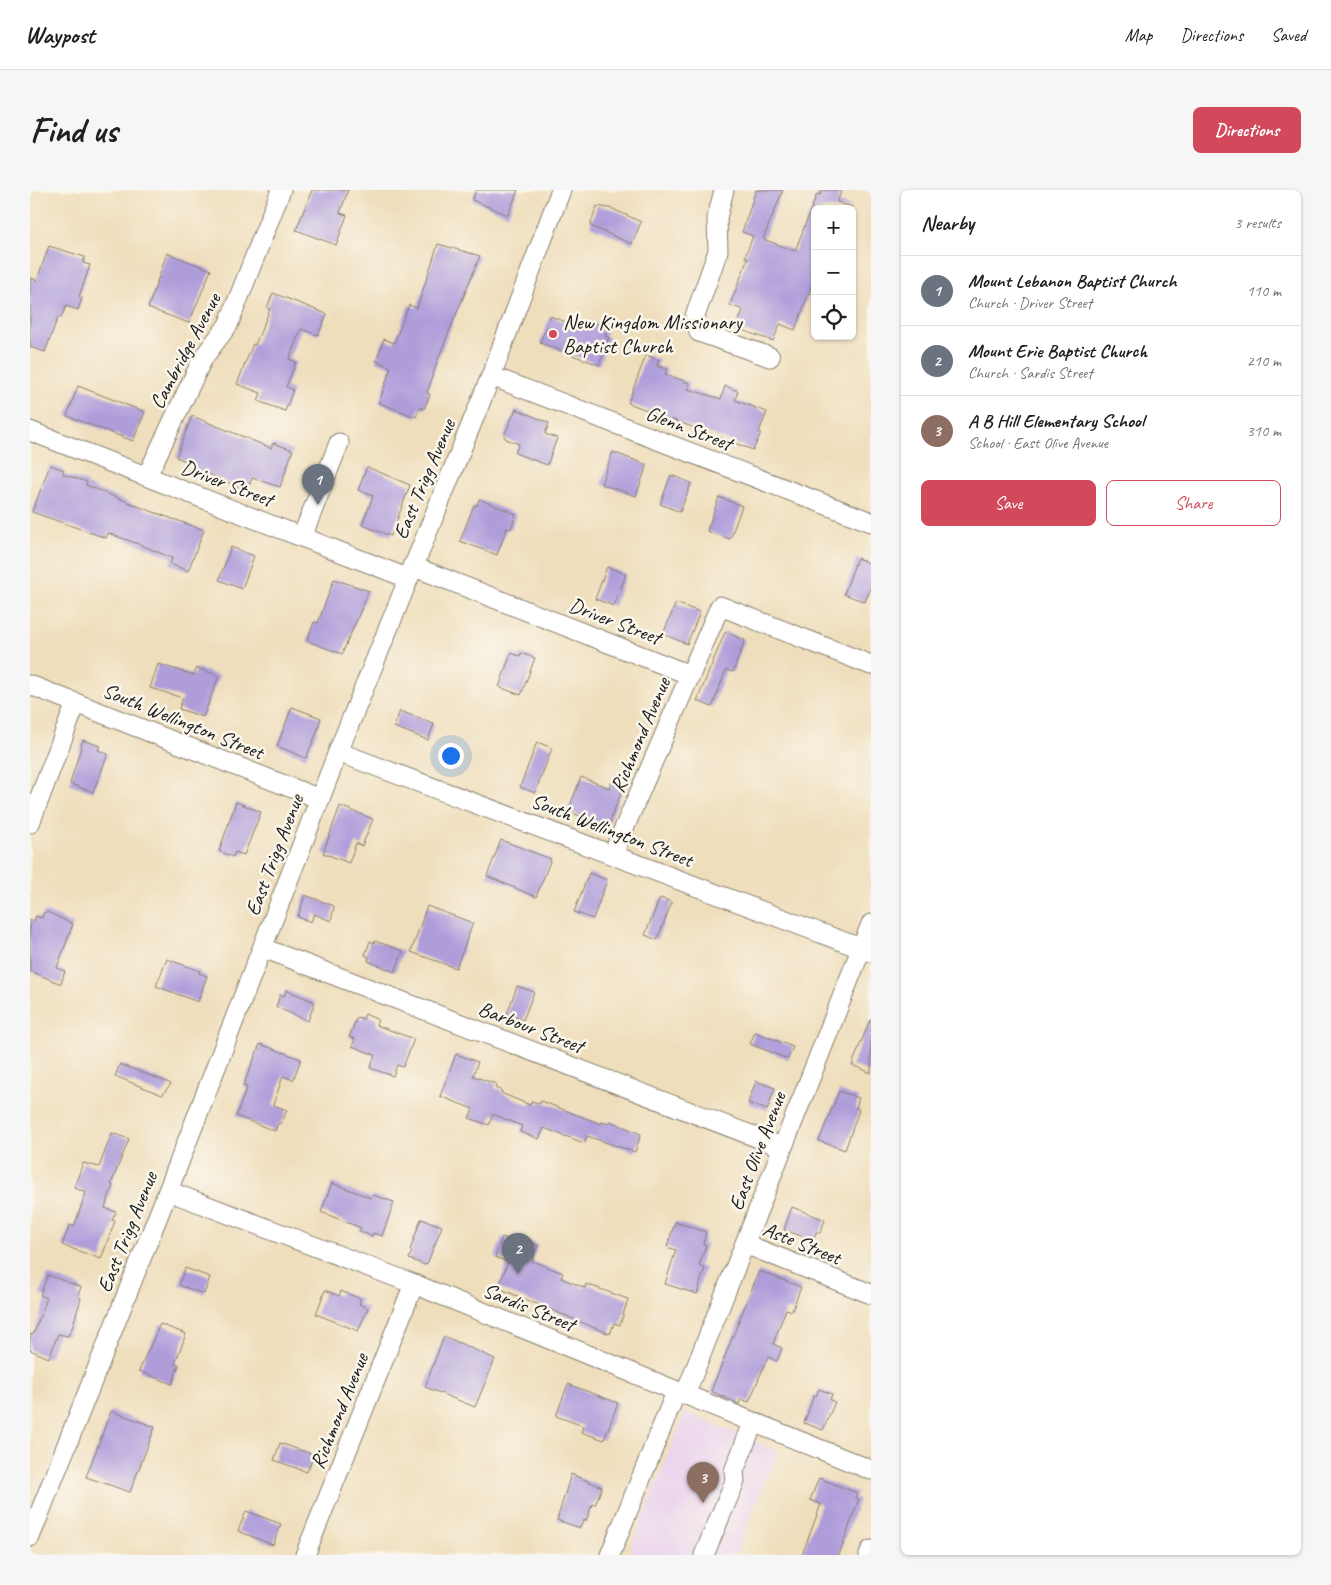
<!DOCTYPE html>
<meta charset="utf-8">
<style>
body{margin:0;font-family:Caveat,sans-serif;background:#f6f6f6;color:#202124}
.controls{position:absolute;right:15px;top:15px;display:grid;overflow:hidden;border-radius:8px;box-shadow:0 1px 4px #0004}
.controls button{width:45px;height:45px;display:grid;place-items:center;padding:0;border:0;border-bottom:1px solid #e0e0e0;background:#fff;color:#202124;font:25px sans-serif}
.you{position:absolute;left:420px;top:565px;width:18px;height:18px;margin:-12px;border:4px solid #fff;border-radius:50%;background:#1a73e8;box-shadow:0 0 0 8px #1a73e833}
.badge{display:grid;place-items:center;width:32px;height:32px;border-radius:50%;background:#d1495b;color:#fff;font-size:16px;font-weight:700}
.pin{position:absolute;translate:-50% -41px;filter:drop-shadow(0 1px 2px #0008)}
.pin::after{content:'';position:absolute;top:26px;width:18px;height:15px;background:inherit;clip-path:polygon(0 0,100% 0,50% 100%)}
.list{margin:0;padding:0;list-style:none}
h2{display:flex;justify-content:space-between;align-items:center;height:65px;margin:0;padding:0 20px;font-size:21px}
h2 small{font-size:16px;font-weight:400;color:#757577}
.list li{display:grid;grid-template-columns:32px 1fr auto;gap:15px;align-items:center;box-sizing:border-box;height:70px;padding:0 20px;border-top:1px solid #e0e0e0}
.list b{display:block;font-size:19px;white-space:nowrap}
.list p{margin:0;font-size:16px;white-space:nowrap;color:#757577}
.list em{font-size:16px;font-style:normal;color:#757577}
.actions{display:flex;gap:10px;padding:15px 20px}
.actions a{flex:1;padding:11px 0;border:1px solid #d1495b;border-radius:8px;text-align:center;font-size:18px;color:#d1495b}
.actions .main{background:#d1495b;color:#fff}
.icon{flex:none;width:28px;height:28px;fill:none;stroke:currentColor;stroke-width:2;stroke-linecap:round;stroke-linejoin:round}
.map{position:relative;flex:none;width:841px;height:1365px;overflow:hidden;border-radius:8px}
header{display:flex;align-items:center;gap:30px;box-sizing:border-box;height:70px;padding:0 25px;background:#fff;border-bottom:1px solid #e0e0e0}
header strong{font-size:24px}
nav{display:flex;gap:28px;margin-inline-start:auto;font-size:18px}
.intro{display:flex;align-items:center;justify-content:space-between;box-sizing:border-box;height:120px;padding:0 30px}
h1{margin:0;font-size:35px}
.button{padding:12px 22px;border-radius:8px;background:#d1495b;color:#fff;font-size:18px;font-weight:700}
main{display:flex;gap:30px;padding:0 30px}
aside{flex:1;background:#fff;border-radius:8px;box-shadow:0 1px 4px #0004}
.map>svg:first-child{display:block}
.built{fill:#e9d2ed}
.building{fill:#af9dda}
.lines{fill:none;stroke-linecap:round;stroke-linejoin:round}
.minor-casing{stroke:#867d6c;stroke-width:21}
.minor{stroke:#fff;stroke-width:19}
.poi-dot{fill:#d1495b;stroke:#fbf7ec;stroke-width:2}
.labels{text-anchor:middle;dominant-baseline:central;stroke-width:5;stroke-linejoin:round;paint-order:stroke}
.poi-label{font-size:21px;fill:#1c1c1c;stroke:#fbf7ec;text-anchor:start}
.street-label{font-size:21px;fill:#1c1c1c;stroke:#fbf7ec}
</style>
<header>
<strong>Waypost</strong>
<nav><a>Map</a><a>Directions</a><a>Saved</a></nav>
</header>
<div class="intro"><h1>Find us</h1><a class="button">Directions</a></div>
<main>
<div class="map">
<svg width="841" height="1365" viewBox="0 0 841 1365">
<rect width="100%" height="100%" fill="#fbf7ec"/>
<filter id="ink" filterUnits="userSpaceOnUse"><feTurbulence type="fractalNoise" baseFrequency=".02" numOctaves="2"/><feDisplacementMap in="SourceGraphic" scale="10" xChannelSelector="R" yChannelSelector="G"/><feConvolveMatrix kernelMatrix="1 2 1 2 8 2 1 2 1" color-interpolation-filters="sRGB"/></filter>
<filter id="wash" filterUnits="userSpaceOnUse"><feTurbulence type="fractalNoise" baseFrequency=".0096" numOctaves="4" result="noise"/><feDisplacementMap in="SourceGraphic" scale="20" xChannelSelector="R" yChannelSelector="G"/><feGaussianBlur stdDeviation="1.12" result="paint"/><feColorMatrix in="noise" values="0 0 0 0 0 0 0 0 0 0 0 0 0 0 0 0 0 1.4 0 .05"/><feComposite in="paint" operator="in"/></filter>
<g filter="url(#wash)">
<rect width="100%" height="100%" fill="#efdebc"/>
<polygon class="built" points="655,1222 748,1261 705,1365 598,1365"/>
<g id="blocks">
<g class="building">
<polygon points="282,0 318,0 310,23 317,25 306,55 266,40"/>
<polygon points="446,0 488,0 478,25 442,10"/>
<polygon points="726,0 753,0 733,49 765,61 787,4 790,5 792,0 812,0 807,12 822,17 785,19 785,87 765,140 750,134 743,151 706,138 713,120 700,115 718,68 715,67 723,46 712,42"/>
<polygon points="567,16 583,19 611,32 602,54 560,36"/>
<polygon points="408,54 450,66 408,169 397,203 400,204 394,219 390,217 386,227 349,213 361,177 346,171 354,149 364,153 379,115 387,118"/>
<polygon points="19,56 55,67 53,73 60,75 49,107 52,108 48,120 36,116 31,128 28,127 15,162 0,157 0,88 7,90"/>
<polygon points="137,63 181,80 159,133 118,118"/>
<polygon points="243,103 297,124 288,145 271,139 259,169 266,172 256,197 263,200 255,221 228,211 231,203 207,194 223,154 225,155 240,119 237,118"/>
<polygon points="520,126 555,139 558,131 578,138 575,146 579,147 569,175 510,153"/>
<polygon points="616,165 629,170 627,176 637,179 635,184 660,193 658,199 691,209 695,196 708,201 705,210 737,222 729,242 731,243 723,260 641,229 640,232 627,227 628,224 598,213"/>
<polygon points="48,196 115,222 103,251 37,226"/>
<polygon points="486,219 519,233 515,244 527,248 517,275 485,263 489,254 476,249 474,246"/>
<polygon points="162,226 241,258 243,253 263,260 250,297 222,288 220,294 213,292 211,298 209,297 163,278 161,273 146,267"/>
<polygon points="583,262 617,275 606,306 571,294"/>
<polygon points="20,275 34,280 33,284 57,292 56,295 115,319 174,340 158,381 140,374 142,368 111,355 78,343 76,348 2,322"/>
<polygon points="337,277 380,295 361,346 332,335 343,306 328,300"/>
<polygon points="641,285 661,293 650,322 630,314"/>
<polygon points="689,307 712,316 700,349 677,341"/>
<polygon points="449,309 486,324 481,339 477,338 467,365 430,351 444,315 447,316"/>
<polygon points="201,357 224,366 212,399 189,390"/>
<polygon points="827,368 841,374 841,397 835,412 814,404"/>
<polygon points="577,377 596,384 584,416 565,409"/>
<polygon points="304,389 339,401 312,464 277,451 284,432 288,433"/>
<polygon points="646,413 670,422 657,454 633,444"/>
<polygon points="695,442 715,450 703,482 696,480 682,517 667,511"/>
<polygon points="481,463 490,466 491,463 505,468 491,505 469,497"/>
<polygon points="128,474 164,485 167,478 189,486 173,527 149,519 153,508 120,498"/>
<polygon points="262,517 291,528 287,542 276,568 247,556"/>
<polygon points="370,521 404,534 398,550 364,537"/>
<polygon points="53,550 70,556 68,560 78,564 63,602 40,594"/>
<polygon points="507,552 522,558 505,603 490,597"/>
<polygon points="551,587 579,598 581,593 593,598 577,638 538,621"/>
<polygon points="206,612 231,622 214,665 205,662 203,667 189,661"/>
<polygon points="310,616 343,629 332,656 326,653 319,673 293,663"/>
<polygon points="471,650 521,669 506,707 457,686"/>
<polygon points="559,683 577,690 563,729 544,722"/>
<polygon points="275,705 304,716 301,731 284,724 281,732 268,727"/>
<polygon points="630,708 642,712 627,750 615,745"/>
<polygon points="397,716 443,733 426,778 381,762"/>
<polygon points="17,722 43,734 27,778 35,781 31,794 0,781 0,730 4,731 6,726 12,728 13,723"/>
<polygon points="340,751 344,753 345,751 373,761 365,782 338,771 339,767 335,765"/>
<polygon points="137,769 170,781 169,783 177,786 168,812 126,796"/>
<polygon points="487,796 504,802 493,830 477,824"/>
<polygon points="256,800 285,812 278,831 246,817 250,805 254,806"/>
<polygon points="335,824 348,830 346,835 384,849 373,877 367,875 363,886 340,878 345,865 322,856 325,849 319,847 327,827 333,829"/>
<polygon points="840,830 841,830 841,883 822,875"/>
<polygon points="725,842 763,857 758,869 720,854"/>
<polygon points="230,854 271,869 263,890 253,886 243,915 257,920 251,934 248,933 245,941 206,926 217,897 213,896"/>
<polygon points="426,864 448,872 443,886 466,894 465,898 472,901 471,903 500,915 502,911 510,914 511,911 571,934 572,932 579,934 580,931 611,944 605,962 557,946 554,953 514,938 509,949 490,942 492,936 463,924 459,935 439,928 443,919 410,906"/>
<polygon points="90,874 137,892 141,894 132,905 85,886"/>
<polygon points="726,891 745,898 737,920 718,913"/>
<polygon points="809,901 829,908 826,918 829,920 815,960 789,951"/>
<polygon points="82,943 99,949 81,994 83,995 75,1018 86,1022 82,1030 85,1031 71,1069 32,1055 40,1035 44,1037 56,1002 44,998 53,973 69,977"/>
<polygon points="302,993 341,1008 343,1005 364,1012 352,1046 343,1043 342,1046 329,1041 331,1038 291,1022"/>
<polygon points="762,1017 795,1030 790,1043 786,1042 783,1050 754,1040"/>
<polygon points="391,1029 412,1036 398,1072 395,1075 379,1069 382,1061 380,1060"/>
<polygon points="645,1032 676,1042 673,1054 676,1055 669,1076 675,1078 667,1104 635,1094 646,1060 637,1057"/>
<polygon points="472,1047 486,1052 488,1048 508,1055 502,1071 533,1083 531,1088 555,1098 556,1094 598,1109 590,1135 584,1133 580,1144 468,1098 478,1072 465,1067"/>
<polygon points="155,1078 180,1087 174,1104 149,1095"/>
<polygon points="729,1081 771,1097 762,1121 756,1119 743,1154 752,1158 747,1171 738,1167 719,1212 711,1209 709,1214 681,1201"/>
<polygon points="18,1085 51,1097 48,1105 51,1109 42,1138 38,1146 28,1144 19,1168 0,1160 0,1144 3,1145 17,1108 10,1105"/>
<polygon points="295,1100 309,1106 311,1101 331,1109 329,1114 338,1118 328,1141 286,1124"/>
<polygon points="130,1134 156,1144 145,1174 149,1175 142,1194 109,1181"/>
<polygon points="414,1146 465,1169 445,1217 395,1197"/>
<polygon points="538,1194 588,1213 574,1250 551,1242 553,1236 526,1226"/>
<polygon points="789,1199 802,1204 800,1210 805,1212 793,1240 774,1233 784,1205 786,1206"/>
<polygon points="81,1221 125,1237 100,1302 56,1287"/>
<polygon points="250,1253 284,1265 277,1282 244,1270"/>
<polygon points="541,1284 572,1297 565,1315 562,1314 556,1331 554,1330 550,1338 527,1330"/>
<polygon points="789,1288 827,1303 825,1308 829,1309 809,1365 772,1365 791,1314 780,1310"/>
<polygon points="216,1321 251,1334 243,1355 208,1341"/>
</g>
</g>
</g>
<g filter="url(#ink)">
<use href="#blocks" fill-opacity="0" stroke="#867d6c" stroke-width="1"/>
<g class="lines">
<defs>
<g id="minor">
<polyline points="694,0 687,28 688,61 665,126 669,142 740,167"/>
<polyline points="461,186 841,332"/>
<polyline points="0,241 377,388"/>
<polyline points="117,286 173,168 198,135 251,0"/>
<polyline points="272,347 309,253"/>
<polyline points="382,376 660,485"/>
<polyline points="0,495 290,609"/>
<polyline points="308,562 841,762"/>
<polyline points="0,633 46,513"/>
<polyline points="583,664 690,416 841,475"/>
<polyline points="233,758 752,957"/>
<polyline points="138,1001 384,1094 841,1280"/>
<polyline points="715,1054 841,1104"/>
<polyline points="655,1205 841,734"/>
<polyline points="0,1347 138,1001 308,562 461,186 531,0"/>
<polyline points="275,1365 384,1094"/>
<polyline points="580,1365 646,1202"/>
<polyline points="674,1365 705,1291 704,1281 723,1233"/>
<polyline points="839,1365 841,1360"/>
</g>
</defs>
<use href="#minor" class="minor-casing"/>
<use href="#minor" class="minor"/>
</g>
</g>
<circle class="poi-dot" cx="523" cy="144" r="5"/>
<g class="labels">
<g class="poi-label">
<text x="533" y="132">New Kingdom Missionary<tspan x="533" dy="24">Baptist Church</tspan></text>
</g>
<g class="street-label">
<text transform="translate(155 161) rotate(-62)">Cambridge Avenue</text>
<text transform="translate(659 238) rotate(21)">Glenn Street</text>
<text transform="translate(394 289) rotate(-67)">East Trigg Avenue</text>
<text transform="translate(197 293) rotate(21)">Driver Street</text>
<text transform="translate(585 431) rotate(21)">Driver Street</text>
<text transform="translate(153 531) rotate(22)">South Wellington Street</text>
<text transform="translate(610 545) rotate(-67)">Richmond Avenue</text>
<text transform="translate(582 640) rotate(21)">South Wellington Street</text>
<text transform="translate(244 665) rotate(-69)">East Trigg Avenue</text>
<text transform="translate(501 837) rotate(21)">Barbour Street</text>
<text transform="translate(727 961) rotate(-69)">East Olive Avenue</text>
<text transform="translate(97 1042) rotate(-68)">East Trigg Avenue</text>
<text transform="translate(772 1053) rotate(22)">Aste Street</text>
<text transform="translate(499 1117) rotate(22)">Sardis Street</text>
<text transform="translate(309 1221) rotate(-68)">Richmond Avenue</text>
</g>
</g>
</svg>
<div class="controls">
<button>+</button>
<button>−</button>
<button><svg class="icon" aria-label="locate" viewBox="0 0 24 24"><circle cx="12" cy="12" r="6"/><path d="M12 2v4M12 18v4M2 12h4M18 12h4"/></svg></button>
</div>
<div class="you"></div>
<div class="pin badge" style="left:288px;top:315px;background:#6b7280">1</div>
<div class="pin badge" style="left:488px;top:1084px;background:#6b7280">2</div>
<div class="pin badge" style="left:673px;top:1313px;background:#8d6e63">3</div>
</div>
<aside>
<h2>Nearby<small>3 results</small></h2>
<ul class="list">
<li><span class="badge" style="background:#6b7280">1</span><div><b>Mount Lebanon Baptist Church</b><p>Church · Driver Street</p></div><em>110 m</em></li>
<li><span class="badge" style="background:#6b7280">2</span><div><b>Mount Erie Baptist Church</b><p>Church · Sardis Street</p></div><em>210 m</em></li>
<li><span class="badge" style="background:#8d6e63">3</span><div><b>A B Hill Elementary School</b><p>School · East Olive Avenue</p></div><em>310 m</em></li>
</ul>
<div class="actions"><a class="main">Save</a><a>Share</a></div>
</aside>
</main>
